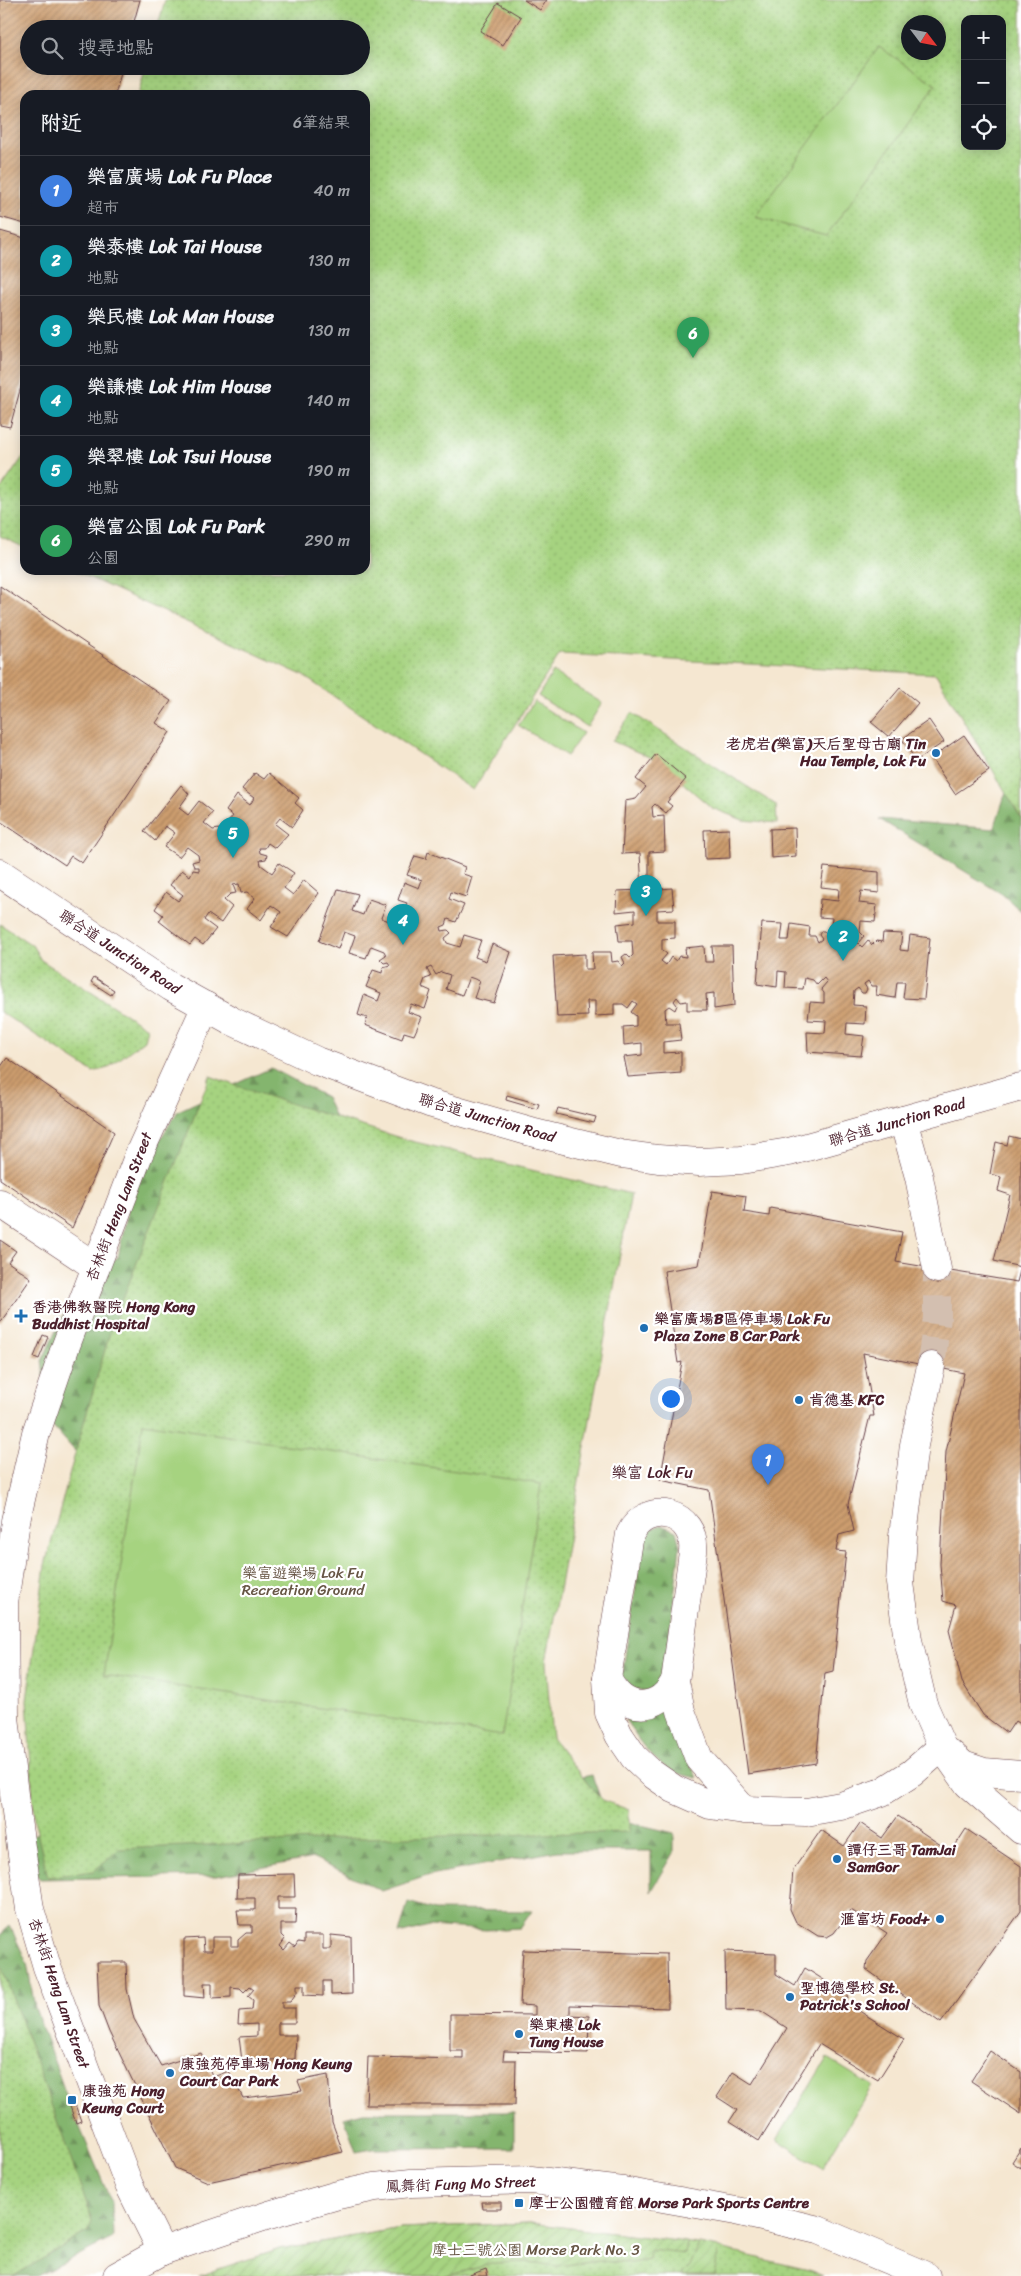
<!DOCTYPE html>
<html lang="zh-TW">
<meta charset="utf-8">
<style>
body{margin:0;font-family:Sriracha,"LXGW WenKai TC",sans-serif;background:#20242c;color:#f1f3f6}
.controls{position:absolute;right:15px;top:15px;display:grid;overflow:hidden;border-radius:10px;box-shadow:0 2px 12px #0003}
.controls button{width:45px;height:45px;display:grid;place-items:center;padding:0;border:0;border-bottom:1px solid #363941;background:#171b24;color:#f1f3f6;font:25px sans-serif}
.compass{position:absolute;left:901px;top:15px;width:45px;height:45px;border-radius:50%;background:#171b24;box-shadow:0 2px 12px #0003;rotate:122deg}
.you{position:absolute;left:670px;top:1398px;width:18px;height:18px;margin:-12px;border:4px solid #fff;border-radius:50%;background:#1a73e8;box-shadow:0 0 0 8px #1a73e833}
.badge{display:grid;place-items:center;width:32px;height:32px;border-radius:50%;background:#d93025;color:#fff;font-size:16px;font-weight:700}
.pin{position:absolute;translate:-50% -41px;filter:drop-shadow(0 1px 2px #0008)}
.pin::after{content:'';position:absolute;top:26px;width:18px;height:15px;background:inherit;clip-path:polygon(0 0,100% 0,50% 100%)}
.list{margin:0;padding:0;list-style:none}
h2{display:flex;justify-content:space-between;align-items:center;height:65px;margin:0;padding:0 20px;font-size:21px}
h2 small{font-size:16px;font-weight:400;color:#9ea1a6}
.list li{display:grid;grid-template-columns:32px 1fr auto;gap:15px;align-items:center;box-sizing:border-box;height:70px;padding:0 20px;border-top:1px solid #363941}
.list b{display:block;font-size:19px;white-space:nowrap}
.list p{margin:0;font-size:16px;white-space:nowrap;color:#9ea1a6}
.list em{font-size:16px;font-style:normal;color:#9ea1a6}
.icon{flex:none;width:28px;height:28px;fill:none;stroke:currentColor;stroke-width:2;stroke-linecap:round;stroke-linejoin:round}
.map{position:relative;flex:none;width:1021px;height:2276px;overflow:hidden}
.search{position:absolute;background:#171b24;box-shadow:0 2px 12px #0003;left:20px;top:20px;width:350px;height:55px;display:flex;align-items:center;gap:12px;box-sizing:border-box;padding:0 18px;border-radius:28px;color:#9ea1a6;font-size:19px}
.panel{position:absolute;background:#171b24;box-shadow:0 2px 12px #0003;left:20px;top:90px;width:350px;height:485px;border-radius:15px}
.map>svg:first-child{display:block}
.forest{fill:url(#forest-firs);stroke:#676a4c}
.park{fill:url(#park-dots);stroke:#787956;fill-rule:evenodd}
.garden{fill:url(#garden-furrows);stroke:#787956}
.pitch{fill:#a6d380;stroke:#787956}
.building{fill:url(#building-hatch)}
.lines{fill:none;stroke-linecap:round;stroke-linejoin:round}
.secondary-tunnel{stroke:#d3bfb0;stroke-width:28;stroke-dasharray:28 14;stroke-linecap:butt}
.street-casing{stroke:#643d44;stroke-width:29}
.secondary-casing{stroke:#643d44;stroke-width:29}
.street{stroke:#fff;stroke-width:28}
.secondary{stroke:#fff;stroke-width:28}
.poi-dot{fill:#1f6fb2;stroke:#fff;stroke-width:2}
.labels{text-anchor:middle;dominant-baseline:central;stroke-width:4.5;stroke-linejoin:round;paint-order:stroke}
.poi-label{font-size:15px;font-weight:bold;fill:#4a1f2b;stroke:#fff;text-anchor:start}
.street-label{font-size:15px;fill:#4a1f2b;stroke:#fff}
.park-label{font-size:15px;fill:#654;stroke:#fff}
.neighbourhood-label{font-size:16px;fill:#4a1f2b;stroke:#fff}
</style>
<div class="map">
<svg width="1021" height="2276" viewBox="0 0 1021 2276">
<defs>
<pattern id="forest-firs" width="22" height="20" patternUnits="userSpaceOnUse" patternTransform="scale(1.25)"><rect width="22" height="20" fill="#84b56e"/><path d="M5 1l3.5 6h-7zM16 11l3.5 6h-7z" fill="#6e935b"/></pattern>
<pattern id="park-dots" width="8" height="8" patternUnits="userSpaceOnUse" patternTransform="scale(1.25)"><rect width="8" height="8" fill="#a6d380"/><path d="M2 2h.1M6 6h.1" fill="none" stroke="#90b56f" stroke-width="1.8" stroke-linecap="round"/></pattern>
<pattern id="garden-furrows" width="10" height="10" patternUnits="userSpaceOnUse" patternTransform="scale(1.25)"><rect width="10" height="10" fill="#a6d380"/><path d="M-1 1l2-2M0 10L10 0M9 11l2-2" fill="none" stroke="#90b56f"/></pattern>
<pattern id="building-hatch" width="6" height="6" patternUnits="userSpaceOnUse" patternTransform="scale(1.25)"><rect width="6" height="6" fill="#cc9d6e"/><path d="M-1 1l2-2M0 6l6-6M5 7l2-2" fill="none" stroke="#a87f5b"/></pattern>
</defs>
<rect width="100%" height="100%" fill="#fff"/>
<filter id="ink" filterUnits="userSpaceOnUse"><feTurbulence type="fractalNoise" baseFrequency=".02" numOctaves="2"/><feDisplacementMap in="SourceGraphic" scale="10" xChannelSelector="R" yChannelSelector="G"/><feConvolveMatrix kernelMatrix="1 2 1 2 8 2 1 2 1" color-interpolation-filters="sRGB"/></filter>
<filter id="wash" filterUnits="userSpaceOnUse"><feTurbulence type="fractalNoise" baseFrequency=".0096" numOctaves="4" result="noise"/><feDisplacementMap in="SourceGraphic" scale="20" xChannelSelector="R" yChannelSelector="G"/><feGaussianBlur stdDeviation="1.12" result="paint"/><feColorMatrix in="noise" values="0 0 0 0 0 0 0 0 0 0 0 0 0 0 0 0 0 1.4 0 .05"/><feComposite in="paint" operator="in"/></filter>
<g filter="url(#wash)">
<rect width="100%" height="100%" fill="#f5e7d1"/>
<g class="forest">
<polygon points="1021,745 1021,911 1002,894 879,819 994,829"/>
<polygon points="271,1068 326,1097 347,1145 82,1459 51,1424 42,1361 77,1285 118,1257 134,1181 178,1111"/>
<polygon points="661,1525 676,1531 680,1546 665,1676 654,1691 634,1691 624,1680 622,1676 643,1541 648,1530"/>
<path d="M 674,1702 L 682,1743 L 697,1778 C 688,1776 678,1774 670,1770 C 651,1759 636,1738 626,1720 L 630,1710 Z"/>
<polygon points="592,1775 607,1817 674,1833 674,1853 651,1892 651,1851 557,1851 430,1875 382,1891 314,1858 217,1876 40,1879 4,1844 76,1823 564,1781"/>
<polygon points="408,1902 435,1910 532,1911 520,1928 486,1930 429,1926 399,1934"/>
<polygon points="10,1926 27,1963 35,2008 65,2092 112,2204 113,2238 37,2276 0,2276 0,1935"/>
<polygon points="363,2112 514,2112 514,2148 373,2149 356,2152 344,2117"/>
</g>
<g class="park">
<path d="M 165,0 L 1021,0 L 1021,818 L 936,674 L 560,654 L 473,790 L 302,675 L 73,570 L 365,570 L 365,95 L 138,95 L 146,66 L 361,66 L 361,29 L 157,29 ZM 965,19 L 1002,19 L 1002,146 L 965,146 ZM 908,22 L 938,22 L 938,52 L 908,52 Z"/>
<polygon points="25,454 25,548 0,536 0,490"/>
<polygon points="632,713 776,805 777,823 743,820 712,808 656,760 612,741"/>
<polygon points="0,924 32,945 41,960 147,1028 144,1040 108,1068 93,1072 0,1012"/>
<polygon points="210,1076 266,1096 407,1140 631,1194 546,1662 552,1738 591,1788 603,1800 629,1810 629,1832 358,1838 119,1849 94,1871 48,1877 34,1820 27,1700 45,1565 76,1450 111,1329"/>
<polygon points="0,1962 89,2210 92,2222 88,2231 14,2276 0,2276"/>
<polygon points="529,2223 699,2244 809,2270 823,2276 199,2276 280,2249 401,2228"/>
</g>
<g class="garden">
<polygon points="529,2223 687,2242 685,2254 650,2250 649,2260 631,2263 598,2261 557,2266 529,2262 495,2263 446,2276 348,2276 346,2272 335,2276 214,2276 212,2271 280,2249 401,2228"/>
<polygon points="699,2244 719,2248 714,2276 681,2276 690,2266"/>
</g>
<g class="pitch">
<polygon points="879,47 936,85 826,236 755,217"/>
<polygon points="553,672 602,703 587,727 538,696"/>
<polygon points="534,701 583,733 567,756 518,725"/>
<polygon points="143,1423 541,1484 502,1736 104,1675"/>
<polygon points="827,2058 872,2086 822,2168 777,2140"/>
</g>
<g id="blocks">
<g class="building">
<polygon points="0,0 140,0 132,29 29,29 29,66 123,66 115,95 25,95 25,224 0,217"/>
<polygon points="524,0 547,0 540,10"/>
<polygon points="498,3 521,17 503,45 480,31"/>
<polygon points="0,231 25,238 25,372 10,427 0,425"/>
<polygon points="0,586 171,701 156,723 170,732 82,863 71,856 65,865 0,821"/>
<polygon points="900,688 918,703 889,737 871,722"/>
<polygon points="929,720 944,742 916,761 902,739"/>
<polygon points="964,735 989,771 955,794 931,758"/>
<polygon points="656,754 686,779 667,802 672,806 666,813 655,804 652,807 653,817 664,816 665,851 649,852 649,890 672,888 674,909 657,910 657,921 675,921 675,938 662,939 662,950 667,954 661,961 666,965 671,957 676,961 679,956 686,957 685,948 704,946 705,962 713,962 712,946 732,946 734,1006 714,1009 714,993 706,994 707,1010 687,1010 687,1001 681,1002 677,997 674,1001 677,1005 675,1010 669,1006 665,1009 666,1023 679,1023 681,1040 663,1042 663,1053 681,1052 681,1073 628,1077 624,1057 642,1055 642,1043 624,1045 623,1027 636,1026 636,1016 631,1012 637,1004 633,1001 628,1008 623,1004 614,1004 614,1015 595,1016 595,1001 587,1001 588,1016 557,1017 553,956 585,954 585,969 593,969 592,952 611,952 612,962 618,961 622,966 625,963 622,957 626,954 630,958 633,955 632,941 619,941 617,924 635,922 635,910 616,912 617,891 642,890 640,853 622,854 625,801 636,799 646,787 636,779"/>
<polygon points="255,773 264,779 269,773 299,798 295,803 303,810 292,827 280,818 275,824 288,834 275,848 268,843 265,848 259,848 260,853 267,855 266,859 260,860 261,865 272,873 279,863 294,873 284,888 293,895 304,880 319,893 288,937 271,927 281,912 271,905 261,920 247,909 255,898 247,892 241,893 239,884 233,885 236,893 230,894 224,900 232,907 221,923 208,914 204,920 216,929 203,945 195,939 190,945 159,921 163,915 155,909 166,892 178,901 183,895 170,885 182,870 190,876 193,870 199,871 199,867 194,867 192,862 199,860 198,855 187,847 179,857 164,847 175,833 165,826 155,841 144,831 181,785 189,794 179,808 188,815 199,801 213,812 204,823 213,830 219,829 221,837 227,836 224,827 231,826 229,821 233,816 226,811 237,795 250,805 254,798 242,789"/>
<polygon points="795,828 796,856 771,858 770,829"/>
<polygon points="729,829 730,858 705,859 704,830"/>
<polygon points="428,852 465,867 463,874 472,877 466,897 451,892 449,899 464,905 456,922 448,919 446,925 441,927 442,931 448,930 451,933 445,938 447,943 460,947 464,935 481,940 475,957 486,961 492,944 511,952 494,1003 474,998 480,981 469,977 462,995 446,989 450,975 441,972 436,975 431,967 427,969 431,977 425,979 422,987 431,991 425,1009 411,1004 408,1012 422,1017 414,1035 404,1032 402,1039 365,1025 367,1018 358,1015 364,995 378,1001 381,993 366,987 373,970 382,973 383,967 390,965 388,962 384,963 380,959 386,955 384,951 371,946 366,958 349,953 355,936 344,932 338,949 319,941 338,889 358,894 352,911 363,915 369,899 386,905 381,918 392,922 396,920 401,927 406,925 401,917 407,913 404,909 407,903 398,900 404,882 419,888 422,880 407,875 415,856 426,859"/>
<polygon points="824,867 879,872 879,893 861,891 859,903 877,905 875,922 861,921 860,932 864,936 858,943 862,947 868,940 872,945 876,941 882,942 883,933 902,934 900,950 908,951 910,935 930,938 924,999 903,998 905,982 897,982 895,998 876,995 877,986 871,986 868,981 864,984 867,989 865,993 862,993 858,988 854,991 853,1005 866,1006 865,1024 847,1023 846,1034 864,1036 861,1056 808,1052 807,1032 825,1033 826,1021 808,1020 810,1002 824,1003 824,993 821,989 827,982 824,978 817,985 813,980 805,978 803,989 785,988 786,972 778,971 777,987 757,984 762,923 783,924 781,940 789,940 791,924 810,927 809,936 815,936 818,942 822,939 819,935 821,931 824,931 827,935 830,932 832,918 819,917 820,899 838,901 839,889 821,887"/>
<polygon points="94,977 114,990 111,995 91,982"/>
<polygon points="7,1058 114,1132 72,1228 0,1179 0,1068"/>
<polygon points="507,1095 539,1104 537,1109 506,1100"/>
<polygon points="558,1108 596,1117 594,1123 556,1114"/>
<polygon points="1009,1136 1021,1139 1021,1267 994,1261 1010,1195 998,1191 1001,1177 990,1174 996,1142 1007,1145"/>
<polygon points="712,1191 746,1196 744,1212 769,1216 770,1208 902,1232 896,1262 1017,1282 1021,1267 1021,1725 1015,1721 1007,1733 983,1715 962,1682 949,1630 956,1605 943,1601 940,1564 946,1452 964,1373 863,1353 874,1416 870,1416 848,1504 854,1531 839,1535 836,1551 846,1552 833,1671 825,1673 816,1763 748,1774 709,1490 660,1480 682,1362 678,1363 664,1271 699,1265"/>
<polygon points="0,1240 16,1251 8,1262 31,1278 0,1323"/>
<polygon points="43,1335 48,1337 39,1359 34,1357"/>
<polygon points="898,1816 951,1852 966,1829 1021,1866 1021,1911 941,2023 866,1969 867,1961 887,1933 851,1910 834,1933 827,1937 818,1936 796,1922 790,1909 793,1870 821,1830 844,1846 860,1823 882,1838"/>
<polygon points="294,1874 295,1897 278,1897 278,1909 296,1909 295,1924 281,1924 281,1935 285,1939 280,1946 284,1950 290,1943 295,1947 298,1942 304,1943 304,1935 323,1935 323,1949 331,1949 331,1935 351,1937 352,1994 331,1995 331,1981 323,1981 323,1996 304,1995 304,1985 297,1985 297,1992 290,2002 282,2002 282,2008 295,2008 295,2023 278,2023 278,2035 296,2035 295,2059 242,2061 239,2037 257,2036 257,2024 238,2025 239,2011 252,2010 253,2000 248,1996 254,1989 250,1986 244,1992 240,1988 231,1987 231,1997 212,1998 212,1983 204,1983 205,1998 184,1996 184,1939 203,1938 204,1951 212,1951 212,1937 231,1937 231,1946 238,1946 238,1940 246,1933 252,1933 252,1925 239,1925 237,1910 255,1910 255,1898 237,1898 238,1875"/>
<polygon points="523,1950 667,1954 668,2008 570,2005 570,2015 589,2016 588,2053 504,2051 503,2060 516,2060 515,2105 366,2105 368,2057 463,2059 463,2051 450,2051 450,2014 535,2015 535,2006 520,2005"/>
<polygon points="725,1951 776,1953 776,1974 795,1986 805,1968 849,1996 845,2002 904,2039 878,2080 819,2044 759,2141 729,2122 737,2110 717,2097 733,2072 752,2084 787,2028 761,2011 726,2010"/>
<polygon points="97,1962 126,1962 127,1989 134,2019 161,2066 201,2053 213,2077 229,2071 243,2098 302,2091 298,2081 328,2075 332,2122 343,2152 208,2182 175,2168 109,2032 99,2006"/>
<polygon points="990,2051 1021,2072 1021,2114 971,2081"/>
<polygon points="73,2099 81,2121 76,2123 68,2101"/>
<polygon points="1021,2148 1021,2168 1012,2162"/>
<polygon points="482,2202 501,2202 501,2209 483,2209"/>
<polygon points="486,2269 488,2276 467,2276"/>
</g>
</g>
</g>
<g filter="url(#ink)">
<use href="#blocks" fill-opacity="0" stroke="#643d44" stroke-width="1"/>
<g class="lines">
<polyline class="secondary-tunnel" points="931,1366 937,1317 937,1269"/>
<defs>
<g id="street">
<polyline points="0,1203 96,1267"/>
<path d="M 607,1678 C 622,1712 658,1714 675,1681"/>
<path d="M 744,1810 L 699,1759 L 681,1711 L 675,1681 L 693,1552 C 697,1512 647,1499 630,1534 L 607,1678 L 609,1713 L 619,1735 L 634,1757 L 651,1773 L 674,1789 L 710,1805 L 744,1810 L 806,1812 L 841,1806 L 882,1792 L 912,1773 L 942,1747"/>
</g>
<g id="secondary">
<polyline points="0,873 171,987 232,1021 317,1061 429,1103 531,1132 621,1154 658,1159 699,1162 741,1160 789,1152 1021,1087"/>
<polyline points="903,1120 919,1177 937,1269"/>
<polyline points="931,1366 914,1445 903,1536 900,1583 908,1640 923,1704 942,1747 968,1784 1021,1830"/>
<polyline points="951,1754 963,1765 984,1772 1021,1775"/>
<polyline points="162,2251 129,2185 47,1967 30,1909 17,1820 5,1717 4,1603 16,1521 36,1433 65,1348 139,1154 206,1006"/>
<polyline points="117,2276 162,2251 269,2215 338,2195 375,2187 411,2183 531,2180 623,2191 736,2211 818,2230 926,2276"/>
</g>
</defs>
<use href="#street" class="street-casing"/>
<use href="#secondary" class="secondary-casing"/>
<use href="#street" class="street"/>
<use href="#secondary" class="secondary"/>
</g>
</g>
<g class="poi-dot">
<circle cx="936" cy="753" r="5"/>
<path d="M18.5 1308.5h5v5h5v5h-5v5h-5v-5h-5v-5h5z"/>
<circle cx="644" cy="1328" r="5"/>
<circle cx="799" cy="1400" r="5"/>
<circle cx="837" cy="1859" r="5"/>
<circle cx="940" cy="1919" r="5"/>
<circle cx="790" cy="1997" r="5"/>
<circle cx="519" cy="2034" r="5"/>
<circle cx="170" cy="2073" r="5"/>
<rect x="67" y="2095" width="10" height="10" rx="2.5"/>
<rect x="514" y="2198" width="10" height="10" rx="2.5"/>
</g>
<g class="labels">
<g class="poi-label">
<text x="926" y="744" text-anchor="end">老虎岩(樂富)天后聖母古廟 Tin<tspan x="926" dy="17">Hau Temple, Lok Fu</tspan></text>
<text x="32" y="1307">香港佛教醫院 Hong Kong<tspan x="32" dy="17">Buddhist Hospital</tspan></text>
<text x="654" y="1319">樂富廣場B區停車場 Lok Fu<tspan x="654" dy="17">Plaza Zone B Car Park</tspan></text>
<text x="809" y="1400">肯德基 KFC</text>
<text x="847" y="1850">譚仔三哥 TamJai<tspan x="847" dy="17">SamGor</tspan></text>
<text x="930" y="1919" text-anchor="end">滙富坊 Food+</text>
<text x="800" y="1988">聖博德學校 St.<tspan x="800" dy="17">Patrick's School</tspan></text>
<text x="529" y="2025">樂東樓 Lok<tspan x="529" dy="17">Tung House</tspan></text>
<text x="180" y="2064">康強苑停車場 Hong Keung<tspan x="180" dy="17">Court Car Park</tspan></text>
<text x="82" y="2091">康強苑 Hong<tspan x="82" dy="17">Keung Court</tspan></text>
<text x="529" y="2203">摩士公園體育館 Morse Park Sports Centre</text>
</g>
<g class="street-label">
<text transform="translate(120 952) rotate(33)">聯合道 Junction Road</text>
<text transform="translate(487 1118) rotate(16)">聯合道 Junction Road</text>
<text transform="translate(897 1122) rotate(-16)">聯合道 Junction Road</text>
<text transform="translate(119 1207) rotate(-69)">杏林街 Heng Lam Street</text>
<text transform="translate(59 1993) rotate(71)">杏林街 Heng Lam Street</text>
<text transform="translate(461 2184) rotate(-2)">鳳舞街 Fung Mo Street</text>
</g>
<g class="park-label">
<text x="303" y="1573">樂富遊樂場 Lok Fu<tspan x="303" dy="17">Recreation Ground</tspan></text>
<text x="536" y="2250">摩士三號公園 Morse Park No. 3</text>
</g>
<g class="neighbourhood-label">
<text x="652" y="1472">樂富 Lok Fu</text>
</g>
</g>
</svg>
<div class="controls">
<button>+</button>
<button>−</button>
<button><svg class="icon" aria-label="locate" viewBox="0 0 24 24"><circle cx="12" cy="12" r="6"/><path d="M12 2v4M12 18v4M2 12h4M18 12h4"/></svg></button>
</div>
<svg class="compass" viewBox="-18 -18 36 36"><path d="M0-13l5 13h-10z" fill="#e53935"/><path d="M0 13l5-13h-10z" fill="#9ea1a6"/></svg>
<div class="you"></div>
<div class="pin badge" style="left:768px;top:1485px;background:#3f7fe0">1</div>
<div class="pin badge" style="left:843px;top:961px;background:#0f9aa8">2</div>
<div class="pin badge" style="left:646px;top:916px;background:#0f9aa8">3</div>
<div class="pin badge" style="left:403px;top:945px;background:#0f9aa8">4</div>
<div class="pin badge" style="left:233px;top:858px;background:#0f9aa8">5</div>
<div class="pin badge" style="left:693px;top:358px;background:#2e9e5b">6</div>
<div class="search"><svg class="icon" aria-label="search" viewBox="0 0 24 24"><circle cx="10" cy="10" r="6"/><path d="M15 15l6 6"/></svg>搜尋地點</div>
<section class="panel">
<h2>附近<small>6筆結果</small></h2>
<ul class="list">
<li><span class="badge" style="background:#3f7fe0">1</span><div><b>樂富廣場 Lok Fu Place</b><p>超市</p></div><em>40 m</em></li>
<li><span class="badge" style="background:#0f9aa8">2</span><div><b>樂泰樓 Lok Tai House</b><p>地點</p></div><em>130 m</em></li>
<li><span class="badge" style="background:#0f9aa8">3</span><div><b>樂民樓 Lok Man House</b><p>地點</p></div><em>130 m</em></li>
<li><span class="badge" style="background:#0f9aa8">4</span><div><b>樂謙樓 Lok Him House</b><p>地點</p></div><em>140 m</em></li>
<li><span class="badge" style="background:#0f9aa8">5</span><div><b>樂翠樓 Lok Tsui House</b><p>地點</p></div><em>190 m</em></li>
<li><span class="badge" style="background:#2e9e5b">6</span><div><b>樂富公園 Lok Fu Park</b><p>公園</p></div><em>290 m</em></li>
</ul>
</section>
</div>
